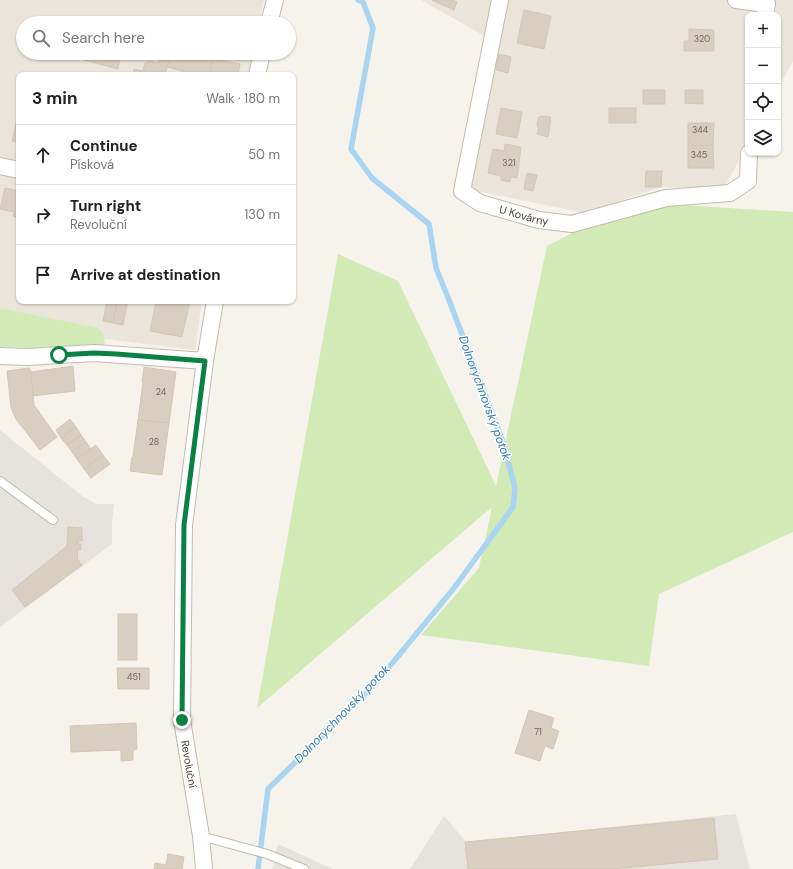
<!DOCTYPE html>
<meta charset="utf-8">
<style>
body{margin:0;font-family:"DM Sans",sans-serif;background:#f6f6f6;color:#202124}
.controls{position:absolute;right:12px;top:12px;display:grid;overflow:hidden;border-radius:8px;box-shadow:0 1px 3px #0004}
.controls button{width:36px;height:36px;display:grid;place-items:center;padding:0;border:0;border-bottom:1px solid #e0e0e0;background:#fff;color:#202124;font:20px sans-serif}
.stop{position:absolute;width:12px;height:12px;margin:-9px;border:3px solid #0b8043;border-radius:50%;background:#fff}
.stop.end{background:#0b8043;border-color:#fff;box-shadow:0 1px 4px #0008}
.list{margin:0;padding:0;list-style:none}
h2{display:flex;justify-content:space-between;align-items:center;height:52px;margin:0;padding:0 16px;font-size:17px}
h2 small{font-size:13px;font-weight:400;color:#757577}
.list li{display:grid;grid-template-columns:26px 1fr auto;gap:12px;align-items:center;box-sizing:border-box;height:60px;padding:0 16px;border-top:1px solid #e0e0e0}
.list b{display:block;font-size:15px;white-space:nowrap}
.list p{margin:0;font-size:13px;white-space:nowrap;color:#757577}
.list em{font-size:13px;font-style:normal;color:#757577}
.icon{flex:none;width:22px;height:22px;fill:none;stroke:currentColor;stroke-width:2;stroke-linecap:round;stroke-linejoin:round}
.map{position:relative;flex:none;width:793px;height:869px;overflow:hidden}
.search{position:absolute;background:#fff;box-shadow:0 1px 3px #0004;left:16px;top:16px;width:280px;height:44px;display:flex;align-items:center;gap:10px;box-sizing:border-box;padding:0 14px;border-radius:22px;color:#757577;font-size:15px}
.panel{position:absolute;background:#fff;box-shadow:0 1px 3px #0004;left:16px;top:72px;width:280px;height:232px;border-radius:8px}
.map>svg:first-child{display:block}
.residential{fill:#eae5da}
.industrial{fill:#e6e2dd}
.green{fill:#d2eab5}
.lines{fill:none;stroke-linecap:round;stroke-linejoin:round}
.stream{stroke:#a9d4f2;stroke-width:5.5}
.building{fill:#d8cfc1;stroke:#d3c7b4}
.service-casing{stroke:#c2bbae;stroke-width:10}
.minor-casing{stroke:#c2bbae;stroke-width:18}
.service{stroke:#fff;stroke-width:8}
.minor{stroke:#fff;stroke-width:16}
.route{stroke:#0b8043;stroke-width:5}
.labels{text-anchor:middle;dominant-baseline:central;stroke-width:3;stroke-linejoin:round;paint-order:stroke}
.number-label{font-size:9px;fill:#6e675b}
.street-label{font-size:11px;fill:#4b4439;stroke:#fff}
.water-label{font-size:12px;font-style:italic;fill:#2e7ab2;stroke:#fff}
</style>
<div class="map">
<svg width="793" height="869" viewBox="0 0 793 869">
<rect width="100%" height="100%" fill="#f6f3ec"/>
<g class="residential">
<polygon points="0,0 264,0 259,23 23,23 23,53 254,53 249,75 19,75 19,301 202,301 195,350 96,338 0,308"/>
<polygon points="421,0 793,0 793,61 778,88 778,15 748,15 748,144 724,188 661,187 584,213 468,189 495,42"/>
</g>
<g class="industrial">
<polygon points="0,430 82,496 96,504 114,504 112,522 112,544 0,627"/>
<polygon points="736,814 750,869 410,869 444,816 466,842"/>
<polygon points="278,844 333,869 272,869"/>
</g>
<g class="green">
<polygon points="666,204 793,212 793,532 659,594 649,666 421,635 479,568 492,507 257,708 338,254 398,281 496,486 547,246 578,230"/>
<path d="M 0,308 L 98,328 C 103,333 106,340 104,347 L 61,347 L 36,348 L 0,347 Z"/>
</g>
<g class="lines">
<polyline class="stream" points="258,869 268,789 376,683 454,588 513,507 515,489 503,442 449,300 436,268 429,224 372,178 351,149 373,28 363,2 358,0"/>
</g>
<g class="building">
<polygon points="432,0 452,0 457,2 454,10"/>
<polygon points="524,10 551,16 544,49 517,43"/>
<polygon points="689,29 714,30 714,51 684,51 684,41 689,41"/>
<polygon points="86,53 121,53 118,69 84,60"/>
<polygon points="161,53 171,53 165,75 133,75 134,69 143,71 145,63 149,61 158,63"/>
<polygon points="171,53 214,53 210,73 207,72 206,75 196,75 167,67"/>
<polygon points="499,54 511,57 508,73 496,70"/>
<polygon points="213,59 240,64 238,75 206,75 207,72 210,73"/>
<rect x="643" y="90" width="22" height="14"/>
<polygon points="685,90 703,90 703,104 685,103"/>
<polygon points="501,108 522,112 517,138 496,134"/>
<rect x="609" y="108" width="27" height="15"/>
<polygon points="19,110 19,143 12,141"/>
<polygon points="541,116 551,117 548,137 537,134 539,129 537,125 539,117"/>
<polygon points="688,123 714,123 713,145 688,146"/>
<polygon points="505,144 521,147 517,178 511,177 510,182 501,180 501,176 488,173 493,149 504,151"/>
<polygon points="713,145 714,168 688,168 688,146"/>
<polygon points="646,171 662,171 661,187 645,187"/>
<polygon points="527,173 537,175 533,191 524,189"/>
<polygon points="5,188 19,191 19,218 13,216 14,212 0,209"/>
<polygon points="107,301 117,302 113,323 103,321"/>
<polygon points="156,301 190,301 182,337 150,331"/>
<polygon points="117,302 127,304 123,325 113,323"/>
<polygon points="73,366 75,391 32,396 31,372"/>
<polygon points="144,367 176,372 169,423 138,420 143,382 142,382"/>
<polygon points="29,368 31,372 34,405 57,437 40,450 16,419 11,408 7,371"/>
<polygon points="70,419 76,427 61,438 56,430"/>
<polygon points="138,420 169,423 162,475 130,471 132,457 133,457"/>
<polygon points="76,427 81,435 67,445 61,438"/>
<polygon points="81,435 86,442 72,452 67,445"/>
<polygon points="86,442 91,449 77,459 72,452"/>
<polygon points="96,445 103,455 84,469 77,459"/>
<polygon points="103,455 110,464 91,478 84,469"/>
<polygon points="68,527 82,528 82,541 78,541 78,544 81,544 81,550 78,550 77,559 82,565 25,607 12,590 67,546"/>
<rect x="118" y="614" width="19" height="46"/>
<polygon points="117,668 149,668 149,689 118,689"/>
<polygon points="529,710 554,718 551,728 559,731 553,749 545,746 540,761 515,753"/>
<polygon points="136,723 137,749 133,750 133,760 121,761 121,750 71,752 70,726"/>
<polygon points="714,818 718,859 613,869 468,869 465,842"/>
<polygon points="168,854 184,857 182,869 154,869 155,863 166,865"/>
</g>
<g class="lines">
<defs>
<g id="service">
<polyline points="0,481 53,520"/>
<polyline points="201,836 267,854 304,869"/>
</g>
<g id="minor">
<path id="s1" d="M 500,0 L 462,191 L 480,203 L 539,220 L 572,224 L 666,198 L 730,193 L 748,181 L 749,153"/>
<polyline points="736,0 767,4 765,15"/>
<polyline points="269,23 275,0"/>
<polyline points="257,75 262,53"/>
<polyline points="0,166 19,170"/>
<polyline points="0,356 28,357 94,353 205,361"/>
<polyline points="204,869 201,836 182,720 184,525 205,361 215,301"/>
</g>
</defs>
<use href="#service" class="service-casing"/>
<use href="#minor" class="minor-casing"/>
<use href="#service" class="service"/>
<use href="#minor" class="minor"/>
</g>
<g class="lines">
<polyline class="route" points="59,355 94,353 116,354 205,361 184,525 182,720"/>
</g>
<g class="labels">
<g class="number-label">
<text x="702" y="39">320</text>
<text x="700" y="130">344</text>
<text x="699" y="155">345</text>
<text x="509" y="163">321</text>
<text x="161" y="392">24</text>
<text x="154" y="442">28</text>
<text x="134" y="677">451</text>
<text x="538" y="732">71</text>
</g>
<g class="street-label">
<text stroke="none"><textPath href="#s1" startOffset="262">U Kovárny</textPath></text>
<text transform="translate(189 764) rotate(80)">Revoluční</text>
</g>
<g class="water-label">
<text transform="translate(485 398) rotate(70)">Dolnorychnovský potok</text>
<text transform="translate(342 714) rotate(-46)">Dolnorychnovský potok</text>
</g>
</g>
</svg>
<div class="controls">
<button>+</button>
<button>−</button>
<button><svg class="icon" aria-label="locate" viewBox="0 0 24 24"><circle cx="12" cy="12" r="6"/><path d="M12 2v4M12 18v4M2 12h4M18 12h4"/></svg></button>
<button><svg class="icon" aria-label="layers" viewBox="0 0 24 24"><path d="M12 4l9 5-9 5-9-5zM3 14l9 5 9-5"/></svg></button>
</div>
<div class="stop" style="left:59px;top:355px"></div>
<div class="stop end" style="left:182px;top:720px"></div>
<div class="search"><svg class="icon" aria-label="search" viewBox="0 0 24 24"><circle cx="10" cy="10" r="6"/><path d="M15 15l6 6"/></svg>Search here</div>
<section class="panel">
<h2>3 min<small>Walk · 180 m</small></h2>
<ul class="list">
<li><svg class="icon" aria-label="ahead" viewBox="0 0 24 24"><path d="M12 20V5M6 11l6-6 6 6"/></svg><div><b>Continue</b><p>Písková</p></div><em>50 m</em></li>
<li><svg class="icon" aria-label="right" viewBox="0 0 24 24"><path d="M7 20v-9h11M14 6l5 5-5 5"/></svg><div><b>Turn right</b><p>Revoluční</p></div><em>130 m</em></li>
<li><svg class="icon" aria-label="arrive" viewBox="0 0 24 24"><path d="M6 21V4h12l-3 4 3 4H6"/></svg><div><b>Arrive at destination</b></div></li>
</ul>
</section>
</div>
